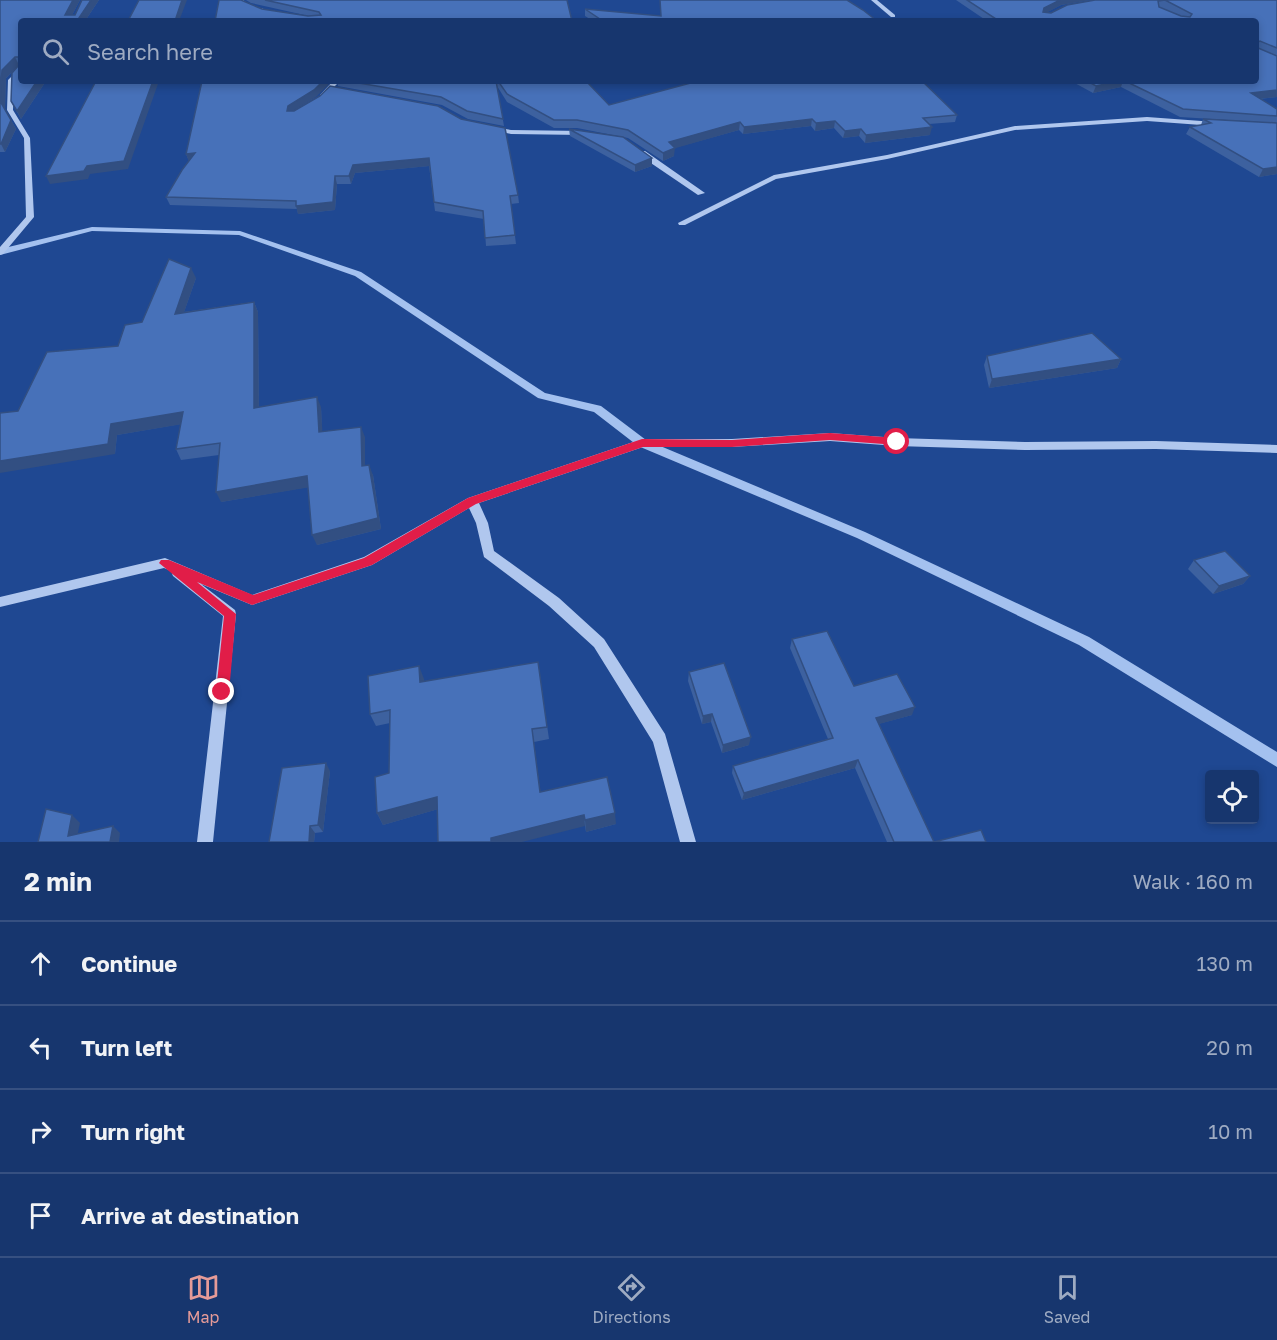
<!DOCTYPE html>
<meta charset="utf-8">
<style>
body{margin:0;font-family:"Golos Text",sans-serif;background:#244176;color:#f1f3f6}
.controls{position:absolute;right:18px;bottom:18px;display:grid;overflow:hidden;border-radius:6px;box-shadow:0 3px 9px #0003}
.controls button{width:54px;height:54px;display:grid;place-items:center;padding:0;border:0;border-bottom:2px solid #365081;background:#17366e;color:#f1f3f6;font:30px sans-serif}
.stop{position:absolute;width:18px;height:18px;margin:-14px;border:4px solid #e11d48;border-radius:50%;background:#fff}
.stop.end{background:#e11d48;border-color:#fff;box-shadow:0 2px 6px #0008}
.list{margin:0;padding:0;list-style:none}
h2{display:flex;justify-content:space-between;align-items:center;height:78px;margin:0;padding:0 24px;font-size:26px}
h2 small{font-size:20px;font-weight:400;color:#9eabc2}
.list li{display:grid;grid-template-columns:39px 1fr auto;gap:18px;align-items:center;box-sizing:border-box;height:84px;padding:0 24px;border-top:2px solid #365081}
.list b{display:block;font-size:22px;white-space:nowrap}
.list em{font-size:20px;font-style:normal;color:#9eabc2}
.icon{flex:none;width:33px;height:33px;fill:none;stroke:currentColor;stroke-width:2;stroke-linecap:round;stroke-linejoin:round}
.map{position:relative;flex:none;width:1277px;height:842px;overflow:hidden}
.search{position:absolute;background:#17366e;box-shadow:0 3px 9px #0003;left:18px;right:18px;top:18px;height:66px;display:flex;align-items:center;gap:15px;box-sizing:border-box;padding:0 21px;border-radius:6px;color:#9eabc2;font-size:22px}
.sheet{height:414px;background:#17366e}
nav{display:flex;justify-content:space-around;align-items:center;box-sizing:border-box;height:84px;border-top:2px solid #365081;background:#17366e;font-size:16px;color:#9eabc2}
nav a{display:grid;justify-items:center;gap:3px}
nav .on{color:#e69b98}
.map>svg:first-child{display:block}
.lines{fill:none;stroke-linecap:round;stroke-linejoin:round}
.stream{fill:#a4c1ef;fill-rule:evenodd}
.minor{fill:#b0c7ee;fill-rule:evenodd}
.wall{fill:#3d619f}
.shaded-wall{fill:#324f82}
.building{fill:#4771b9;stroke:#324f82;stroke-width:1.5;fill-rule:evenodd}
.route{fill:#e11d48}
</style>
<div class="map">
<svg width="1277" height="842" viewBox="0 0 1277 842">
<rect width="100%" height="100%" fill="#1f4892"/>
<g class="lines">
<polygon class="stream" points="92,227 240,231 361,272 545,393 601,406 646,440 865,532 1089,637 1277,752 1277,767 1079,645 857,538 638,446 594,412 538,398 355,276 239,235 92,231 0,255 0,249"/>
<g class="minor">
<polygon points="237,0 243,0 250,5 288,16 285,18 246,7"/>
<polygon points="871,0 877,0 895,15 895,17 891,17"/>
<polygon points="21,67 21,73 14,80 13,110 30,138 34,217 3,254 0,255 0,247 26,217 24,138 7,110 8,80"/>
<polygon points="333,81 340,81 324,97 320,97 320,95"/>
<polygon points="1147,117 1215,122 1218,124 1215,126 1147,121 1015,130 887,159 776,179 685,225 679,225 678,223 774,175 887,155 1015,126"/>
<polygon points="494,127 511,130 583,131 586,133 583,135 511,134 492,130 491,129"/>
<polygon points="639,151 645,151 705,193 698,195 639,155"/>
<polygon points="830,433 897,438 1025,442 1156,441 1277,445 1277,453 1156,449 1025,450 897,446 830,441 732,447 643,447 479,503 488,523 494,551 559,598 604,639 665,734 696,842 680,842 653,742 594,647 549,606 484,557 476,523 469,508 372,565 252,605 201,584 235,610 236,614 213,842 197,842 223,616 173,576 171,571 164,568 0,607 0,597 165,558 252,595 364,557 468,498 642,439 732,439"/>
</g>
</g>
<g class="wall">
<polygon points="0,0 80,0 72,15 75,15 82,0 99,0 85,21 21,81 46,81 21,119 11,101 13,71 6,78 5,109 16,129 5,152 0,152"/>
<polygon points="246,0 567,0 572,21 215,21 262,9 309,16 251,3"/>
<polygon points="956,0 1090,0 1061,5 1047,12 1051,13 1095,0 1277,0 1277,97 1260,99 1277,109 1277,123 1180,117 1121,87 1093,93 1071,81 1256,81 1256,21 987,21"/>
<polygon points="585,9 660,16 877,21 593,21 585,16"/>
<polygon points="337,81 586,81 609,105 691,83 687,81 922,81 957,115 955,122 929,124 930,135 865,143 859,136 843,138 834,128 815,131 811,126 743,134 739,130 674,148 674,156 663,161 628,138 577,128 554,128 507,102 497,86 504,126 468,119 442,105 338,86"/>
<polygon points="316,97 293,111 518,195 519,203 511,204 516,244 486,246 484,219 435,211 429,166 355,173 351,184 337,184 335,210 298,214 297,209 170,205 166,197 189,161 186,154"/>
<polygon points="1203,119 1277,123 1277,174 1259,177 1186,134 1190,127 1201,125"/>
<polygon points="569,129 652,166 635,172 570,136"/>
<polygon points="196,278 184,312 254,302 258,312 259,407 321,407 322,432 365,437 365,466 373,475 381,529 317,545 308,487 221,502 219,455 181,460 176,449 181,424 117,435 115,454 18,411 118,346 142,322"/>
<polygon points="987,356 1121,359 1117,368 989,388 984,365"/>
<polygon points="1194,560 1250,576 1243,584 1213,594 1188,569"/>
<polygon points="792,639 854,686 912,715 878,724 934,842 986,842 887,842 855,768 742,800 732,773 733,766 828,739 790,648"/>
<polygon points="538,662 549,739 534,742 540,791 616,824 586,832 585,826 438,809 383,825 377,813 389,773 390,723 376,726 370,714 424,679 424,682"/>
<polygon points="689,672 749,745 722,753 711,722 702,724 688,681"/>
<polygon points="282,768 330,771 323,832 315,833 314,842"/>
</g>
<g class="shaded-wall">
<polygon points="73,0 80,0 69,21 65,15"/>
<polygon points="91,0 99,0 85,21 77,21"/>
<polygon points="182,0 187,0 179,21 175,21"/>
<polygon points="1060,0 1090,0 1061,5 1042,15 1044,8"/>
<polygon points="15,57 19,65 6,78 5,110 0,101 2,70"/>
<polygon points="37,81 46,81 21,119 17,111"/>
<polygon points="153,81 159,81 128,169 90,174 88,179 50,184 46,176"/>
<polygon points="323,81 332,81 316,97 290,113 287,111 288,106"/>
<polygon points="1118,81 1123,81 1121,87 1093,93 1096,86"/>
<polygon points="1277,90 1277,97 1247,100 1251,93"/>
<polygon points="812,119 811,126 743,134 744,127"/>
<polygon points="11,120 16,129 5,152 1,144"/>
<polygon points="835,121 834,128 815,131 816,123"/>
<polygon points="740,122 739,130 669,150 669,142"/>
<polygon points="932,127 930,135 865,143 866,135"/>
<polygon points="861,129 859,136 843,138 845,131"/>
<polygon points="675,148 674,156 663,161 663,153"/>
<polygon points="195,153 189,162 186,154"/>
<polygon points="429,158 430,166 355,173 351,184 349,176 353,165"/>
<polygon points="652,158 652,166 635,172 635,165"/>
<polygon points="1277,167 1277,174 1259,177 1263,169"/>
<polygon points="335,176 337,184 335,210 298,214 296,206"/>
<polygon points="191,268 196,278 180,324 175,314"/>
<polygon points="254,302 258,312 259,419 254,408"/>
<polygon points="1121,359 1117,368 989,388 992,379"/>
<polygon points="317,397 321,407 323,443 319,432"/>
<polygon points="183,412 189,423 117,435 115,454 0,473 0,461 111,424"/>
<polygon points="361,427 365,437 365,477 362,466"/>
<polygon points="369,465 373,475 381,529 317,545 312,535"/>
<polygon points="307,476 311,487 221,502 216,492"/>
<polygon points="1250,576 1243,584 1213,594 1219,586"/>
<polygon points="419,666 424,679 424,695 420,682"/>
<polygon points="915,707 912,715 872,726 876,718"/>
<polygon points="712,714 711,722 702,724 703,716"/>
<polygon points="532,729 534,742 542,803 540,792"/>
<polygon points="751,737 749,745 722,753 723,745"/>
<polygon points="858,760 855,768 742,800 744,793"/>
<polygon points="326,763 330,771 323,832 318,825"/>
<polygon points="437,797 442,808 383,825 377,813"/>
<polygon points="615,813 616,824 586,832 585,820"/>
<polygon points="72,815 80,823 76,842 68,836"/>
<polygon points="584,815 585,826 522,842 491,842 491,838"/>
<polygon points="113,826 120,833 119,842 110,842"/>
<polygon points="310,826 315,833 314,842 309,842"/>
</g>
<g class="building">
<polygon points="0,0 73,0 65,15 75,15 82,0 91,0 77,21 21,21 21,81 37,81 17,111 11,101 12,73 19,65 19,57 15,57 2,70 0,101 11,120 1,144 0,144"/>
<polygon points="139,0 182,0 175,21 128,21"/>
<polygon points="219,0 241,0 262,9 308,16 321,15 319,12 265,0 567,0 572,21 215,21"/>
<polygon points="660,0 847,0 863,10 877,21 603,21 585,9 661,16"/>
<path d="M 967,0 L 1060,0 L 1044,8 L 1043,12 L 1051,13 L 1067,5 L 1095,0 L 1277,0 L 1277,48 L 1260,41 L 1257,43 L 1258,48 L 1277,56 L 1277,90 L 1251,93 L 1277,109 L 1277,116 L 1183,109 L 1125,81 L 1256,81 L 1256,21 L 999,21 ZM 1165,0 L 1192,14 L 1190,17 L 1181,16 L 1159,7 L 1158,1 Z"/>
<polygon points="96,81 153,81 124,161 87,166 84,171 46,176"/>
<polygon points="202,81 323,81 314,90 288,106 287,111 294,111 320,96 330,86 438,106 461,119 505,128 518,195 510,196 515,235 485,238 483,211 434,202 429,158 353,165 349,176 335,176 333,202 296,206 296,201 166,197 182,170 195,153 186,154"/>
<polygon points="347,81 496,81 503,119 467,111 441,97"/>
<polygon points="498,81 586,81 609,105 698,81 922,81 957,115 923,118 932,127 866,135 861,129 845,131 835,121 816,123 812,119 744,127 740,122 669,142 675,148 663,153 628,130 577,120 554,120 507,94"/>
<polygon points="1087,81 1118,81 1096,86"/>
<polygon points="1203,119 1277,123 1277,167 1263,169 1190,127 1211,123"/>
<polygon points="569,129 623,137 652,158 635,165"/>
<polygon points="169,259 191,268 175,314 254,302 254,408 317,397 319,432 361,427 362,466 369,465 378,518 312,535 307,476 216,492 220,443 176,449 183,412 111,424 108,444 0,461 0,413 18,411 47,352 118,346 125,325 142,322"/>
<polygon points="1092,333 1121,359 992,379 987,356"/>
<polygon points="1225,551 1250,576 1219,586 1194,560"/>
<polygon points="827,631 854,686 897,674 915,707 876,718 934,842 981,830 986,842 894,842 858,760 744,793 733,766 833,738 792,639"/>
<polygon points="538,662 547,727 532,729 540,792 607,777 615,813 585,820 584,815 491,838 491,842 438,842 437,797 377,813 375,777 389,773 390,710 370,714 368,676 419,666 420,682"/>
<polygon points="724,663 751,737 723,745 712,714 703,716 689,672"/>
<polygon points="326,763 318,825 310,826 309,842 269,842 282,768"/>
<polygon points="46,809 72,815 68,836 113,826 110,842 38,842"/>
</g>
<polygon class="route" points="830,433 897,438 902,442 897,445 830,440 732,447 643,447 476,504 372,565 252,605 197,582 236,614 229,692 227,696 222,698 218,696 216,692 224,616 159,563 161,560 169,560 253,595 364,558 468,498 642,439 732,440"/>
</svg>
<div class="controls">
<button><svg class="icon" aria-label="locate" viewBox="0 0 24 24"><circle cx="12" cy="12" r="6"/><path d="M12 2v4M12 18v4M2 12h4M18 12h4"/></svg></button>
</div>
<div class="stop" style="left:897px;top:442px"></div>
<div class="stop end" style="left:222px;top:692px"></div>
<div class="search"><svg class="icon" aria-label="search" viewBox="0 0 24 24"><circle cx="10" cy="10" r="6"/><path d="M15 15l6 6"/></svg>Search here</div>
</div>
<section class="sheet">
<h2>2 min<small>Walk · 160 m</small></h2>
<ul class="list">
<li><svg class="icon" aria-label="ahead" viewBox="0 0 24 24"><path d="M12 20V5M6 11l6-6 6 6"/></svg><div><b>Continue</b></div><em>130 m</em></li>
<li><svg class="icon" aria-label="left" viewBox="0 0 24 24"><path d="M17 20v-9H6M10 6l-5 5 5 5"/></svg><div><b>Turn left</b></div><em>20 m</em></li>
<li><svg class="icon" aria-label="right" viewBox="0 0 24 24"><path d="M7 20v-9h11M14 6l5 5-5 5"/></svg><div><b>Turn right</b></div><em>10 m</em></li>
<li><svg class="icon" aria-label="arrive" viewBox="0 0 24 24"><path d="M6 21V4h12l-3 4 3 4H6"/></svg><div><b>Arrive at destination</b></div></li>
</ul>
</section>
<nav>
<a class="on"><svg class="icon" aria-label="map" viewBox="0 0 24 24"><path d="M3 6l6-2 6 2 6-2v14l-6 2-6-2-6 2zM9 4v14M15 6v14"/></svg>Map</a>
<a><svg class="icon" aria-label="directions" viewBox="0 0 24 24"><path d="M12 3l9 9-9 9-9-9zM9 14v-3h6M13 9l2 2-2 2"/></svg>Directions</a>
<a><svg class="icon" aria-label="saved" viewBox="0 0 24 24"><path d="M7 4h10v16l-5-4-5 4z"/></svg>Saved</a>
</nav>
